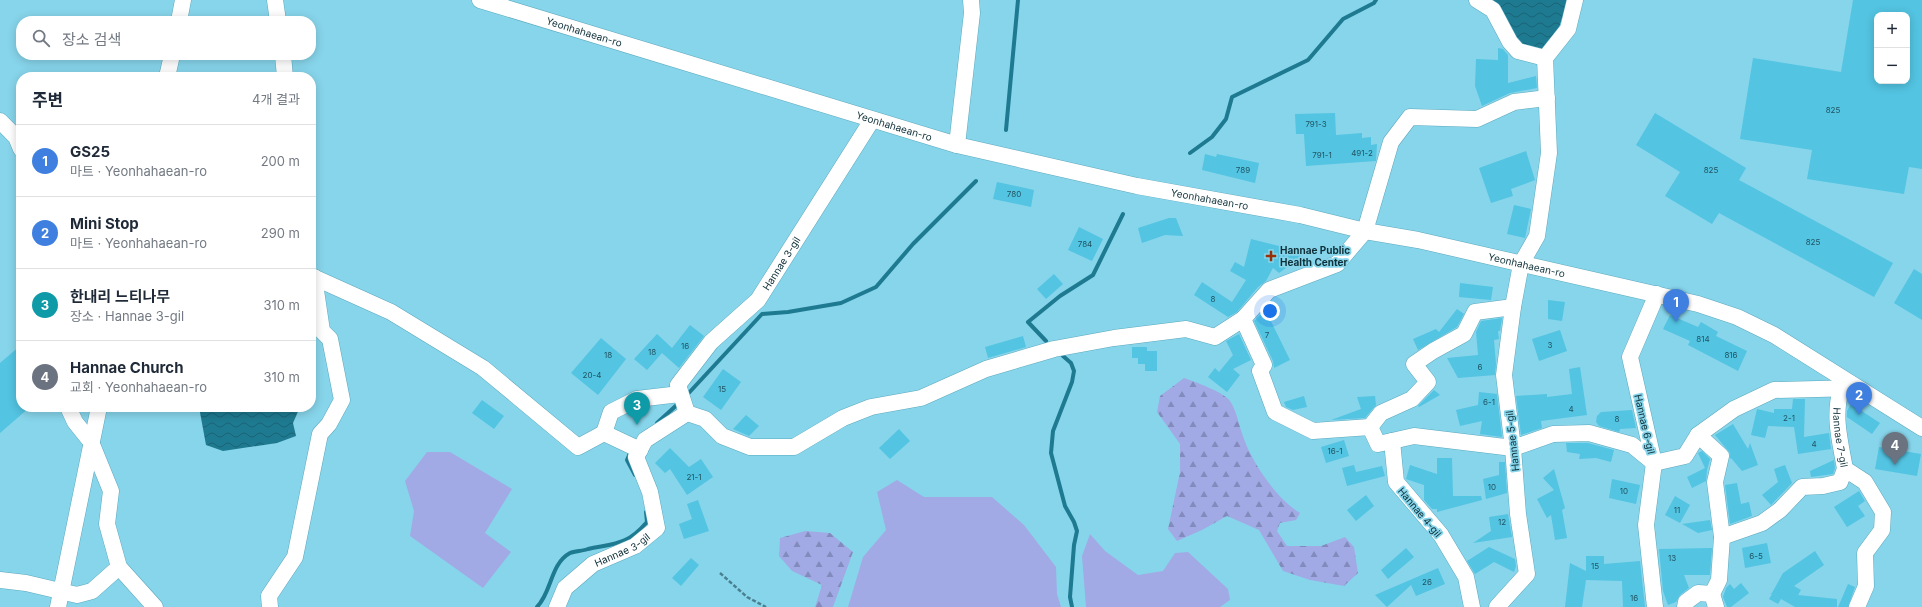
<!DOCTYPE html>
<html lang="ko">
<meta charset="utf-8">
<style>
body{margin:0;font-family:Inter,"Noto Sans KR",sans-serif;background:#f2f2f3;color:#1f2937}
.controls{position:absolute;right:12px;top:12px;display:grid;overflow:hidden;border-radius:8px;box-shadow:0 2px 10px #0003}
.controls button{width:36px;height:36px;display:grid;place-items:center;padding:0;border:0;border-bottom:1px solid #e0e1e3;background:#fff;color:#1f2937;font:20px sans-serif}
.you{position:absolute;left:1270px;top:311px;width:14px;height:14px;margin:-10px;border:3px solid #fff;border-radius:50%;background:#1a73e8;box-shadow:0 0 0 6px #1a73e833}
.badge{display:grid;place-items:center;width:26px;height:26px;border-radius:50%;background:#963008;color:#fff;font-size:13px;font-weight:700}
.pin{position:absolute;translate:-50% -33px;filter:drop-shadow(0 1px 2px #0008)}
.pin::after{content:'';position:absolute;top:21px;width:14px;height:12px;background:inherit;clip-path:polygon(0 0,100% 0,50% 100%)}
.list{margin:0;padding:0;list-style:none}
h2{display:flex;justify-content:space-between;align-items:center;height:52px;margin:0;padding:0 16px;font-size:17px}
h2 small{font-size:13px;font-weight:400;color:#747a83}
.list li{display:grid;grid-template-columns:26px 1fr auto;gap:12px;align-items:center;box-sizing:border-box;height:72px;padding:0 16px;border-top:1px solid #e0e1e3}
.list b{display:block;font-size:15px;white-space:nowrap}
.list p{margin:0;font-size:13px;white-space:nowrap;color:#747a83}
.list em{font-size:13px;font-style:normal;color:#747a83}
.icon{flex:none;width:22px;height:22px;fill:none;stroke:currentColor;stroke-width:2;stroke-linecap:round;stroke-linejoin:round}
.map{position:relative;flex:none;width:1922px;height:607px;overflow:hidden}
.search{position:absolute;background:#fff;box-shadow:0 2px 10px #0003;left:16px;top:16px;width:300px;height:44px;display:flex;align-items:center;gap:10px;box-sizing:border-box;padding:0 14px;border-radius:16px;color:#747a83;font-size:15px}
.panel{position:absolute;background:#fff;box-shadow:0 2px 10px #0003;left:16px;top:72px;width:300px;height:340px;border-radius:16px}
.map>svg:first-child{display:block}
.grass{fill:#a1aae5}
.forest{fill:url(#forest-firs)}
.water{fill:url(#water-waves)}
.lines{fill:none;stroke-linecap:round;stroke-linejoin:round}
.stream{stroke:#1e7a90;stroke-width:4}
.building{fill:#53c4e2;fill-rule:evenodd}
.minor-casing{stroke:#5ca9be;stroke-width:17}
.path{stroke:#498090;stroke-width:2.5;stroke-dasharray:4 2;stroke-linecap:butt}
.minor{stroke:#fff;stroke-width:16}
.poi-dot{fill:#963008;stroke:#87d5eb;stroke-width:1.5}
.labels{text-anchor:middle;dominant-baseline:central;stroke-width:3.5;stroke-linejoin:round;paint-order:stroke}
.number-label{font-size:8px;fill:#205563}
.street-label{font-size:10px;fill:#0f3039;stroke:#87d5eb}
.poi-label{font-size:10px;font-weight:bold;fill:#0f3039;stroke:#87d5eb;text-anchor:start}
</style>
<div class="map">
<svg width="1922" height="607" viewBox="0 0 1922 607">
<defs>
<pattern id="forest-firs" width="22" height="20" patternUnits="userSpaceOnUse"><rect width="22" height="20" fill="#a1aae5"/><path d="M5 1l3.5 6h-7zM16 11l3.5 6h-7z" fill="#828bbb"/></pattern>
<pattern id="water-waves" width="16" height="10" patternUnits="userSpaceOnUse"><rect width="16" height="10" fill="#1e7a90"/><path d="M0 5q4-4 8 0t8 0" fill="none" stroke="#196477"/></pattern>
</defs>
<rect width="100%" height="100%" fill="#87d5eb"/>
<g class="grass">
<polygon points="427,452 450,452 512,489 485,533 511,552 483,588 410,536 414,511 405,481"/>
<polygon points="897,480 924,497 992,497 1024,525 1056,567 1057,594 1061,607 848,607 863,557 886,530 877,492"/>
<polygon points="1090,534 1105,551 1138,575 1163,571 1175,553 1188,552 1228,589 1230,600 1220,607 1086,607 1082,556"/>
</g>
<g class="forest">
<path d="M 1184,378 C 1195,382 1224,392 1230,401 C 1237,411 1239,427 1244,439 C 1253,464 1277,499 1300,513 L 1296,520 L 1280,523 L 1277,531 L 1287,546 L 1321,546 L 1345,537 L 1354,547 L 1358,573 L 1344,586 L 1310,580 L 1283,571 L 1259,530 L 1227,516 L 1202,530 L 1177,541 L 1168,529 L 1180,472 L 1180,444 L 1157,412 L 1160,396 Z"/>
<polygon points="805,531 830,533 853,552 833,607 815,607 822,585 792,571 779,556 780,538"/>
</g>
<g class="water">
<polygon points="1486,0 1568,0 1555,40 1544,50 1522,46"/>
<polygon points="199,407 300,407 293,423 296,436 277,443 223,451 206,445"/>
</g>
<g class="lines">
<g class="stream">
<polyline points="1006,130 1018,0"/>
<polyline points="1190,153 1212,137 1226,119 1232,97 1308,60 1343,19 1374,3 1376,0"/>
<polyline points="1046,341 1028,322 1060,296 1093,275 1123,214"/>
<polyline points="1063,356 1071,363 1074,371 1072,382 1053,431 1051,453 1065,506 1074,522 1077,531 1074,545 1070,597 1072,607"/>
<polyline points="686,396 762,314 788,312 841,303 876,287 913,244 976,181"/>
<polyline points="657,423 680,402"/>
<polyline points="630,453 627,460 635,475"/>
<path d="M 537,607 C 552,592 550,564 570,553 C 575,551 583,551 588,549 C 617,543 627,545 647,522 L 646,512"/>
</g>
</g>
<g class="building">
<path d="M 1853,0 L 1922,0 L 1922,169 L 1909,167 L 1904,194 L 1807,179 L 1812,150 L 1740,139 L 1753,58 L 1841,72 ZM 1877,15 L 1907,15 L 1907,81 L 1877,81 Z"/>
<polygon points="1498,48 1503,49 1508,55 1508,83 1536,76 1537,88 1510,93 1482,106 1475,86 1476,59 1498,60"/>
<polygon points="1335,113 1336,135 1362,133 1362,138 1371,137 1371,145 1377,144 1376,161 1306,166 1304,134 1296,134 1295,114"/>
<polygon points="1655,113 1746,168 1739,180 1893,263 1874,297 1719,213 1712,224 1665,196 1680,172 1636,145"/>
<polygon points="1526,151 1535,180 1511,189 1513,196 1491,203 1479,168"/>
<polygon points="1205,154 1216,157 1217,154 1259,163 1255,183 1202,170"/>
<polygon points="997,182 1034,190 1031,207 993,199"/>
<polygon points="1514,205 1531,209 1525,238 1507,234"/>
<polygon points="1169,218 1176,218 1183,236 1165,235 1142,243 1138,228"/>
<polygon points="1079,227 1103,239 1092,261 1068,250"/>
<polygon points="1251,239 1307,253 1279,273 1273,268 1266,281 1258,287 1237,312 1228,317 1194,295 1202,282 1232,302 1246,280 1230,271 1235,262 1244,267"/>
<polygon points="1914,269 1922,274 1922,320 1894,303"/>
<polygon points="1054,274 1063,284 1046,299 1037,289"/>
<polygon points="1460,283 1493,287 1491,300 1459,297"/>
<polygon points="1548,300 1565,302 1562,321 1548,319"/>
<polygon points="1457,309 1464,314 1457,327 1418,350 1413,339 1436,329 1439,332"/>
<polygon points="1266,311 1290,360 1274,368 1273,361 1254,321 1260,315"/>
<polygon points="1670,315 1698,327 1701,322 1718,332 1716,336 1747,351 1738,371 1688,345 1690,341 1663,329"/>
<polygon points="1502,318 1500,331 1498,331 1499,339 1494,340 1496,364 1495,375 1458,378 1447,358 1478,355 1476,332 1481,321"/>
<polygon points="690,325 704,336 679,368 662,353 647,370 634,359 657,334 672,348"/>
<polygon points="1560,330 1567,351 1539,361 1532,339"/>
<polygon points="1239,334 1251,360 1233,369 1240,375 1227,392 1208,377 1215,368 1219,372 1233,355 1226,341"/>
<polygon points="1023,336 1026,347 988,358 985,347"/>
<polygon points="601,338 626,359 598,395 571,373"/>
<polygon points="21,345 21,407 30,407 0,433 0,363"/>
<polygon points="1132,347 1147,347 1147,351 1157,351 1157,371 1145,371 1145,364 1138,364 1138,358 1132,358"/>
<polygon points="1580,367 1587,415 1541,421 1542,428 1521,435 1516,396 1547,394 1547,397 1572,394 1569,369"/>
<polygon points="723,369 741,382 721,410 703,397"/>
<polygon points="1434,390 1440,395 1419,407 1418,406"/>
<polygon points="1479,392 1497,394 1502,437 1480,434 1482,421 1460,426 1456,410 1478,405"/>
<polygon points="1304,396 1307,407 1293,410 1286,407 1284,402"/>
<polygon points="1375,396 1376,405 1365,418 1331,420 1361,409 1357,397"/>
<polygon points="1793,399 1805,399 1804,437 1829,433 1831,449 1798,454 1794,427 1768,426 1765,438 1751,435 1757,409 1774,413 1774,409 1792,409"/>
<polygon points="482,400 504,416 494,429 472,413"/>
<polygon points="1851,404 1880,423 1872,434 1847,417 1847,411"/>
<polygon points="1632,410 1636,428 1620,429 1619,432 1599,426 1596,422 1597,416 1601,412"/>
<polygon points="746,415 759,426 749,436 733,429"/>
<polygon points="1733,424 1748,449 1750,443 1758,465 1742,471 1731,458 1730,459 1730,453 1715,435"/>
<polygon points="899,429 910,441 890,459 879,448"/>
<polygon points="1344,440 1349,456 1326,463 1321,447"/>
<polygon points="1566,443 1588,443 1614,450 1611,462 1596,458 1579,459 1580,454 1567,452"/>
<polygon points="1879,447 1921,454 1917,476 1875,469"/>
<polygon points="670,448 689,467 701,459 713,477 687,495 670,469 665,473 655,463"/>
<polygon points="1702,451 1710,459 1707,470 1706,481 1692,488 1687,477 1705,468 1698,453"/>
<polygon points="1437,458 1452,458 1453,496 1481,496 1482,500 1437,512 1437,509 1432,509 1424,500 1424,485 1406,479 1410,465 1437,474"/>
<polygon points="1834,460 1835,468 1833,474 1811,477 1810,471"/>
<polygon points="1499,462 1505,462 1507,493 1486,499 1483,479 1499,475"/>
<polygon points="1354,465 1356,472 1382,466 1385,476 1347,486 1342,468"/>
<polygon points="1785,465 1792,483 1771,505 1762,495 1778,482 1774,469"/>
<polygon points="1554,469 1565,508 1562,510 1567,538 1555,540 1551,515 1547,518 1537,499 1554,490 1543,478"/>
<polygon points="1612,479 1640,485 1636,504 1609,498"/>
<polygon points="1737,483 1741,504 1749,502 1752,516 1730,524 1725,485"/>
<polygon points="1859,491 1865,501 1858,506 1865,516 1847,527 1834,507"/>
<polygon points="1366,495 1374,506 1356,521 1347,510"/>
<polygon points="1675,496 1690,505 1680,523 1665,515"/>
<polygon points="698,500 709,531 684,539 679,524 692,519 687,504"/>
<polygon points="1508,514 1512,537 1473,543 1491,531 1489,517"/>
<polygon points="1710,520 1712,530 1698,533 1682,524"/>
<polygon points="1767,543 1771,563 1745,568 1742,548"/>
<polygon points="1489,547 1515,559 1516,566 1514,572 1494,562 1475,574 1467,561"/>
<polygon points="1406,548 1414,557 1388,579 1381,570"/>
<polygon points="1712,548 1710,575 1684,575 1689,588 1680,595 1676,602 1668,605 1663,591 1659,549"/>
<polygon points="1815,551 1824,565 1794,586 1801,590 1798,595 1837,599 1837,607 1795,607 1781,599 1778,604 1769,599 1772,594 1770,593 1772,593 1783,573"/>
<polygon points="1586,556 1604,556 1604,564 1640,561 1645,607 1623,607 1622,581 1586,580 1582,607 1565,607 1570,563 1586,571"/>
<polygon points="691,558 699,565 681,586 672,578"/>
<polygon points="1438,568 1445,584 1416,596 1411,585 1387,607 1375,595"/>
<polygon points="1741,583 1749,593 1731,607 1727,607 1723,597 1726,588 1730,584 1734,589"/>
<polygon points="1848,584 1855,587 1848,607 1838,607"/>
</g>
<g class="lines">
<defs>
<g id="minor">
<polyline points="275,0 278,21"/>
<path id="s1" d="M 480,0 L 957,145 L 1137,186 L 1300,215 L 1365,231 L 1418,240 L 1698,304 L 1737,317 L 1774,335 L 1922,428"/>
<polyline points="1477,0 1493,10 1510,42 1518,51 1545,58"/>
<polyline points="179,21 183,0"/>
<polyline points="283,55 285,77"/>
<polyline points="167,77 172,55"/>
<polyline points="0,121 16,137 21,149"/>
<polyline points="957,145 972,13 971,0"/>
<polyline points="311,276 391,312 483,368 578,447 604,433 640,450"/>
<path id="s2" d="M 1841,389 C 1833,417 1840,440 1845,469 L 1865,482 L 1883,512 L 1882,530 L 1865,553 L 1866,586 L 1857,607"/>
<polyline points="68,407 75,422 91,442 111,491 107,524 119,567 155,607"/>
<polyline points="687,413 705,419 722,436 750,447 794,447 843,418 871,407 921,398 986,369 1054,349 1114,338 1186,329 1215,337 1243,319"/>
<path id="s3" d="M 687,413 L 678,385 L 711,342 L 758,300 L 872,120"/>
<polyline points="1370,427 1381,413 1412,399 1428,382 1414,364 1433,351 1464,334 1475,312 1513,307"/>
<polyline points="604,433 611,412 637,399 680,394"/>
<polyline points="1698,435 1721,456 1715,482 1722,537 1719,580 1712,594"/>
<polyline points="1392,441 1414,436 1513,448 1553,434 1589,433 1632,445 1654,463 1685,456 1698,435 1734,409 1774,390 1857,388"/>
<polyline points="1722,537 1762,523 1780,510 1802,487 1823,486 1840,482 1845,469"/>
<polyline points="0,580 26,583 77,595 92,591 119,567"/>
<polyline points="58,607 99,407"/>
<polyline points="270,607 269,596 295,557 320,434 329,424 342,400 330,339 322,331 314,277"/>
<path id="s4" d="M 557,607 L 565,588 L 593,564 L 635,546 L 657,528 L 650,492 L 636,457 L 645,440 L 687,413"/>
<polyline points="1472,607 1466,577 1441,535 1396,482 1392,441 1378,444 1370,427 1313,431 1275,412 1260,371 1264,365 1243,319 1269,290 1337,264 1365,231 1391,142 1410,117 1477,119 1514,102 1547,98"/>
<polyline points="1497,607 1527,574 1518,514 1513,448 1504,375 1513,307 1521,264 1537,236 1549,153 1545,58 1568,29 1575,0"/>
<polyline points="1655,607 1646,525 1654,463 1630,357 1657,294"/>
<polyline points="1685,607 1686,602 1698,593 1712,594 1716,607"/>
</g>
</defs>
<use href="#minor" class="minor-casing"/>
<polyline class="path" points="720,573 747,597 766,607"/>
<use href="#minor" class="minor"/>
</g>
<path class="poi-dot" d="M1269 250h4v4h4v4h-4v4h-4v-4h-4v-4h4z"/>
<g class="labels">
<g class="number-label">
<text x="1833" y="110">825</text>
<text x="1316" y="124">791-3</text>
<text x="1362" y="153">491-2</text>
<text x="1322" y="155">791-1</text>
<text x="1243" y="170">789</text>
<text x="1711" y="170">825</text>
<text x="1014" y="194">780</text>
<text x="1813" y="242">825</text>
<text x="1085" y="244">784</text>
<text x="1213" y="299">8</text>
<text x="1267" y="335">7</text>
<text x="1703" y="339">814</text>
<text x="1550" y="345">3</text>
<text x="685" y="346">16</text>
<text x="652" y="352">18</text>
<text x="608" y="355">18</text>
<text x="1731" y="355">816</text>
<text x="1480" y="367">6</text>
<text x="592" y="375">20-4</text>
<text x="722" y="389">15</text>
<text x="1489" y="402">6-1</text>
<text x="1571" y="409">4</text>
<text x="1789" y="418">2-1</text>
<text x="1617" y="419">8</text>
<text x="1814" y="444">4</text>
<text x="1335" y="451">16-1</text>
<text x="694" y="477">21-1</text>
<text x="1492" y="487">10</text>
<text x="1624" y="491">10</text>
<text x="1677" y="510">11</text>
<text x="1502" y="522">12</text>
<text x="1756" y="556">6-5</text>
<text x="1672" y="558">13</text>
<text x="1595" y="566">15</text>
<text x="1427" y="582">26</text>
<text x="1634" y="598">16</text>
</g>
<g class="street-label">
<text stroke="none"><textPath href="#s1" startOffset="109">Yeonhahaean-ro</textPath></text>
<text stroke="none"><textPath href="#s1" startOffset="433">Yeonhahaean-ro</textPath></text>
<text stroke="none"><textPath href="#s1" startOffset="757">Yeonhahaean-ro</textPath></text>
<text stroke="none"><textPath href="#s3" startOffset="190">Hannae 3-gil</textPath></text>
<text stroke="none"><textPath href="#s1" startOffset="1081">Yeonhahaean-ro</textPath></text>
<text transform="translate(1645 424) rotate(77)">Hannae 6-gil</text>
<text stroke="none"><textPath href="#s2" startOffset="49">Hannae 7-gil</textPath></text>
<text transform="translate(1512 441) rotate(-96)">Hannae 5-gil</text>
<text transform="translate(1420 512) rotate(50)">Hannae 4-gil</text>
<text stroke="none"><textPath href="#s4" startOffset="90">Hannae 3-gil</textPath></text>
</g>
<g class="poi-label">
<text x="1280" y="250">Hannae Public<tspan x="1280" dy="12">Health Center</tspan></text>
</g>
</g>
</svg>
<div class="controls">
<button>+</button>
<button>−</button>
</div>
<div class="you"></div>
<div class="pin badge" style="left:1676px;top:322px;background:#3f7fe0">1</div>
<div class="pin badge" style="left:1859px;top:415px;background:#3f7fe0">2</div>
<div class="pin badge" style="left:637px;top:425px;background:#0f9aa8">3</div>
<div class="pin badge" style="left:1895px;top:465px;background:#6b7280">4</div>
<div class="search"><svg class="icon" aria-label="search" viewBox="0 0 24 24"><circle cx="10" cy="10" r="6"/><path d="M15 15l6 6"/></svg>장소 검색</div>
<section class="panel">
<h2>주변<small>4개 결과</small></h2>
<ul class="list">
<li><span class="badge" style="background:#3f7fe0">1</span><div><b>GS25</b><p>마트 · Yeonhahaean-ro</p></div><em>200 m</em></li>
<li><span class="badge" style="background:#3f7fe0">2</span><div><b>Mini Stop</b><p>마트 · Yeonhahaean-ro</p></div><em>290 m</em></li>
<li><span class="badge" style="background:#0f9aa8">3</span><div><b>한내리 느티나무</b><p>장소 · Hannae 3-gil</p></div><em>310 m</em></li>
<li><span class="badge" style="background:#6b7280">4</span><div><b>Hannae Church</b><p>교회 · Yeonhahaean-ro</p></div><em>310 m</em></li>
</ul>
</section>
</div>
